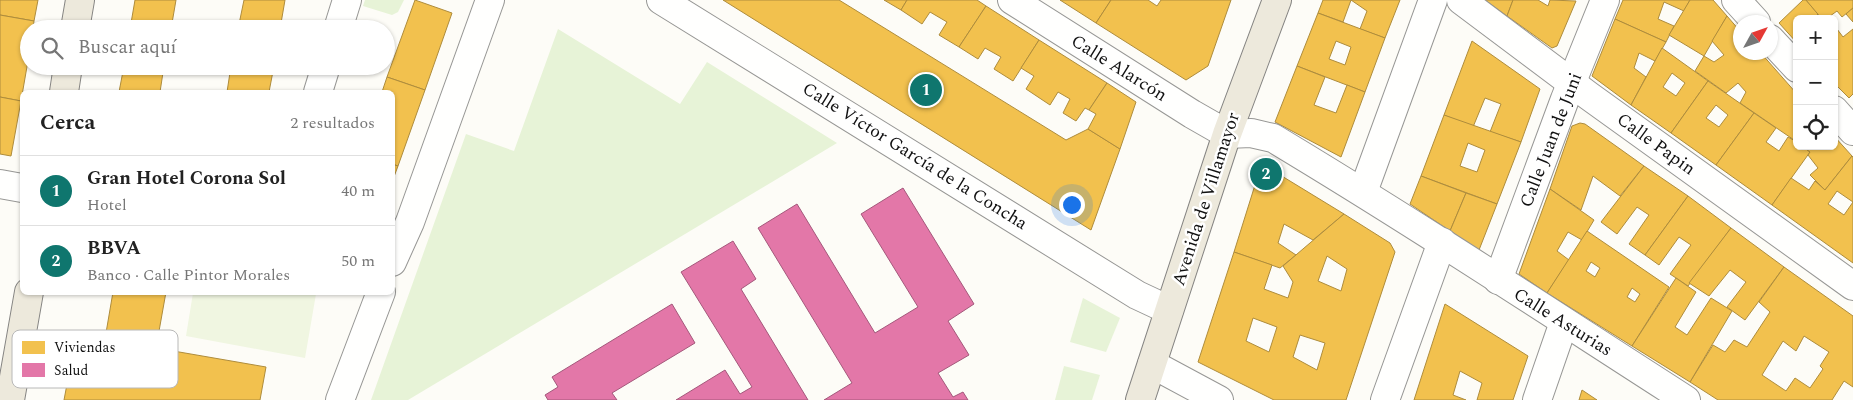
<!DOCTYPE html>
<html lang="es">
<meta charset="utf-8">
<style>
body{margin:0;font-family:Spectral,serif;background:#f2f2f2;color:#222}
.controls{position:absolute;right:15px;top:15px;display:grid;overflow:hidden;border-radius:8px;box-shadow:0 1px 4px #0004}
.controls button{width:45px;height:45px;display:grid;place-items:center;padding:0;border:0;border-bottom:1px solid #e0e0e0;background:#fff;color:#222;font:25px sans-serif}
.compass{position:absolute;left:1733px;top:15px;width:45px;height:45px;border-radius:50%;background:#fff;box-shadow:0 1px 4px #0004;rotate:50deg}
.you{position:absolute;left:1071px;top:204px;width:18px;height:18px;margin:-12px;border:4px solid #fff;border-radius:50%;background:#1a73e8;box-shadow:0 0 0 8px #1a73e833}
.badge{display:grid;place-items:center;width:32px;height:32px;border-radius:50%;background:#0f766e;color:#fff;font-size:16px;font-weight:700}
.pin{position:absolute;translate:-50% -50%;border:2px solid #fff;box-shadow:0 1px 5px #0006}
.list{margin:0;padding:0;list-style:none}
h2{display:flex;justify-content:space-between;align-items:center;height:65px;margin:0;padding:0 20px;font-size:21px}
h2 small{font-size:16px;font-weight:400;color:#767676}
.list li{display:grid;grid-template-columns:32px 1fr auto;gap:15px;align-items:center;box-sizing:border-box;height:70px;padding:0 20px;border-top:1px solid #e0e0e0}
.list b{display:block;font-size:19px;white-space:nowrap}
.list p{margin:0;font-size:16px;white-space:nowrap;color:#767676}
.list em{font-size:16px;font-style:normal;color:#767676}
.icon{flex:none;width:28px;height:28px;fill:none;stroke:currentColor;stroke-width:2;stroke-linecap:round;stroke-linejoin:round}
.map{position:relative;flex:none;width:1853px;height:400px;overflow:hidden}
.search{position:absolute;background:#fff;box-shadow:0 1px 4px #0004;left:20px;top:20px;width:375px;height:55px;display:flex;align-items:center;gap:12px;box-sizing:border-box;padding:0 18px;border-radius:28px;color:#767676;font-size:19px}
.panel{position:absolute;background:#fff;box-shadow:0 1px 4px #0004;left:20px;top:90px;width:375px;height:205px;border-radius:8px}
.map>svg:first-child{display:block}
.green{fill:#e7f3d7}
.pitch{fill:#f0f6e1}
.homes{fill:#f2c14e;stroke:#ae8c3c;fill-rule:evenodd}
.health{fill:#e377a8;stroke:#a4587b}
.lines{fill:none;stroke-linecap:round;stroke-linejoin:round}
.minor-casing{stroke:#979795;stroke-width:30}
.major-casing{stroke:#858482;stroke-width:30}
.minor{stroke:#fffffe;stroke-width:28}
.major{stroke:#ede9dc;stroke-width:28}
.labels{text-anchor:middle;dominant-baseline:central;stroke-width:5;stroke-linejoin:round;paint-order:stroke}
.street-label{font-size:18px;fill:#111;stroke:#fff}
.key{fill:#fff;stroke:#b8b8b8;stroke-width:1}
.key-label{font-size:14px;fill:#111}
</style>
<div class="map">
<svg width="1853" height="400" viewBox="0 0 1853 400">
<rect width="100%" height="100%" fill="#fdfcf7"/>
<g class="green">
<polygon points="365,0 404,0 398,12 392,15 363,6"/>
<polygon points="558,29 680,104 707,62 837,143 408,400 371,400 466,134 514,151"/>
<polygon points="1083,298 1120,318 1106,352 1070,342"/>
<polygon points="1064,366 1100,375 1092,400 1055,400"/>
</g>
<polygon class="pitch" points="308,292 316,294 305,358 186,336 193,293"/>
<g class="homes">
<polygon points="0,0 38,0 34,21 0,15"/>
<polygon points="135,0 176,0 171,29 130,29"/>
<polygon points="244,0 285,0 280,29 238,29"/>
<polygon points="415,0 452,13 425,90 387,77"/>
<polygon points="723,0 839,0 1066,140 1088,129 1120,149 1091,230"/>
<polygon points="884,0 907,0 901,10"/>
<polygon points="907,0 977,0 986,6 959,47 939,35 947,22 930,12 922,24 901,10"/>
<polygon points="1060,0 1111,0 1096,23"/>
<polygon points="1111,0 1148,0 1157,6 1161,0 1231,0 1208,66 1186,80 1096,23"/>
<polygon points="1323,0 1400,0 1385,38 1360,29 1367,11 1351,0 1343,22 1318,13"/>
<polygon points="1485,0 1513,0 1507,16"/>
<polygon points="1513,0 1538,0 1548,6 1550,0 1576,1 1557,46 1552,48 1507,16"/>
<polygon points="1623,0 1690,0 1684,11 1664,2 1658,19 1674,26 1666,42 1615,19"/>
<polygon points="1690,0 1713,0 1727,16 1704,56 1669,35"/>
<polygon points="1803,0 1806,0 1818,14 1813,19 1797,19 1797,43 1779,23"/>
<polygon points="1806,0 1853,0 1853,8 1842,17 1837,11 1826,19 1822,19"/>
<polygon points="986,6 1039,40 1013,81 994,69 1001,57 985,48 978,59 959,47"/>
<polygon points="1853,8 1853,22 1846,14"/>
<path d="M 1318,13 L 1385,38 L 1365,92 L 1297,66 ZM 1336,41 L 1351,47 L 1345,65 L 1329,59 Z"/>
<polygon points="0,15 34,21 33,29 29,29 29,55 21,101 0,97"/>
<polygon points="1727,16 1740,31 1740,52 1760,52 1797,94 1797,142 1740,103 1746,92 1738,83 1726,93 1695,71 1704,56 1714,62 1724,55 1712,41"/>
<polygon points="1615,19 1666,42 1655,61 1639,53 1634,68 1646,77 1631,105 1592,76"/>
<polygon points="1834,25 1843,37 1853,29 1853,94 1849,98 1834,83"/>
<polygon points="1039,40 1107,83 1089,110 1085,108 1076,121 1063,113 1070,99 1058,92 1050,105 1026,89 1034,76 1021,68"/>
<polygon points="1472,41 1540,89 1521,142 1490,132 1501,104 1485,98 1473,127 1444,115"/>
<path d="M 1662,48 L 1708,81 L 1671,133 L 1631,105 ZM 1672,73 L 1685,83 L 1676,96 L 1663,87 Z"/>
<polygon points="124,66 164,66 160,92 119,92"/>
<polygon points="231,66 274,66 269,92 227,92"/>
<polygon points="1297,66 1325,77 1314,105 1336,113 1347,85 1365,92 1341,157 1275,122"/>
<polygon points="387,77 425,90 398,166 392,164 392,92 382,92"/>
<path d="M 1708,81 L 1754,113 L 1716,165 L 1671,133 ZM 1716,105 L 1728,115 L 1719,127 L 1706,118 Z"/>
<polygon points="1107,83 1136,102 1120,149 1088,129 1096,114 1089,110"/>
<polygon points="0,97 21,101 11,156 0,154"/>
<polygon points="1754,113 1776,128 1766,142 1779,151 1788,137 1797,142 1797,146 1802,146 1810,152 1772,205 1716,165"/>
<path d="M 1444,115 L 1521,142 L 1497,204 L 1421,176 ZM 1468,143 L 1485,150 L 1477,172 L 1460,166 Z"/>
<polygon points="1580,123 1585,124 1644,166 1620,196 1593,176 1581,210 1550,189 1572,126"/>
<polygon points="1834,136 1852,156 1825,190 1810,175 1818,168 1808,155 1810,152 1802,146 1834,146"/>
<path d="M 1852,156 L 1853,157 L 1853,263 L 1772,205 L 1791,178 L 1809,190 L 1815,181 L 1825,190 ZM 1837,191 L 1853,202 L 1844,215 L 1828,204 Z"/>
<polygon points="392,164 398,166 392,182"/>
<polygon points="1644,166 1688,196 1645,255 1629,244 1649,215 1637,207 1617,234 1601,222"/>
<polygon points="1267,167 1344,214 1313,240 1284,224 1278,243 1296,255 1280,268 1234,252 1260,169"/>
<polygon points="1421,176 1466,193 1450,231 1410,204"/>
<polygon points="1550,189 1594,220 1582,240 1568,232 1557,251 1569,260 1547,293 1519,274"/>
<polygon points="1466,193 1497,204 1479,250 1450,231"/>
<polygon points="1688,196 1731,228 1688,286 1670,274 1691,245 1679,237 1659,265 1645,255"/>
<path d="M 1344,214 L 1390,243 L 1395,252 L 1346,400 L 1274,400 L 1198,362 L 1234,252 L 1272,265 L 1264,289 L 1288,298 L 1293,282 L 1283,266 ZM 1327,256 L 1347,269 L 1341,291 L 1318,281 ZM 1253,318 L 1277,327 L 1269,352 L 1246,341 ZM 1300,335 L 1325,343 L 1317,370 L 1293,357 Z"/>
<polygon points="1731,228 1784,267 1745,320 1727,307 1746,282 1730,270 1709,296 1689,283"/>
<path d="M 1587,231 L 1669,287 L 1632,346 L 1547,293 ZM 1591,262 L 1600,268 L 1595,277 L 1586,271 ZM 1632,288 L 1640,294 L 1635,302 L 1627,297 Z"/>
<path d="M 1784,267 L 1853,316 L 1853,387 L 1844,381 L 1832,400 L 1718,400 L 1690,382 L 1713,345 L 1725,352 L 1734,340 L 1747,347 L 1770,312 L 1759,302 ZM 1804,336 L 1829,352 L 1820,366 L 1823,369 L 1810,388 L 1795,378 L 1786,391 L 1762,375 L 1783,341 L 1796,351 Z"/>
<polygon points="1676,278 1696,292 1675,327 1687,335 1711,298 1732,311 1690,382 1632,346"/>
<polygon points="113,292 166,292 156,348 266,367 260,400 64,400 71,363 100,368"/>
<polygon points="1445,304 1528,356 1513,400 1477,400 1482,383 1460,371 1453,395 1466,400 1414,400"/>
<polygon points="1582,390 1597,400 1579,400"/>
</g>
<g class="health">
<polygon points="903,188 974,304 948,321 969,355 938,373 953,397 963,392 968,400 824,400 852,383 758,228 797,204 875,333 918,307 861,214"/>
<polygon points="733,241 756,279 741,289 808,400 676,400 725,370 740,394 752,387 681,272"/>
<polygon points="672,304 695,343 612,393 617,400 548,400 545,395 558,387 552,377"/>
</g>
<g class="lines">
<defs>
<g id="minor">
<polyline points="661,0 1137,295 1169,310"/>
<path d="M 1012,0 L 1192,114 L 1227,134 L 1251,133 L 1273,138 C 1413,222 1549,312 1686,400"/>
<polyline points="1461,0 1589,96 1853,286"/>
<polyline points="1736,0 1756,22"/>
<polyline points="338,29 347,0"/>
<polyline points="1770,39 1797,68"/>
<polyline points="318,92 326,66"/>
<polyline points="1834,110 1853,131"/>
<polyline points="0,184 22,188"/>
<polyline points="1363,192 1433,0"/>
<polyline points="392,262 410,222 490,0"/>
<polyline points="1498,280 1565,99 1605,0"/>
<polyline points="1152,364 1219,400"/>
<polyline points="340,400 381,292"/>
<polyline points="1385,400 1442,242"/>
<polyline points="1537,400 1564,322"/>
</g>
<g id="major">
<polyline points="75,29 80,0"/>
<polyline points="64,92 68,66"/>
<polyline points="10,400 29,292"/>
<polyline points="1140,400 1227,134 1277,0"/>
</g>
</defs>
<use href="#minor" class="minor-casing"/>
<use href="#major" class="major-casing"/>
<use href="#minor" class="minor"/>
<use href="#major" class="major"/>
</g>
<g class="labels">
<g class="street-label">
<text transform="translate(1119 68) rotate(32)">Calle Alarcón</text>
<text transform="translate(1551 140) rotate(-69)">Calle Juan de Juni</text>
<text transform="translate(1656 144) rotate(36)">Calle Papin</text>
<text transform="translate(915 156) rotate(32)">Calle Víctor García de la Concha</text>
<text transform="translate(1206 199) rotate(-72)">Avenida de Villamayor</text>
<text transform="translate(1563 322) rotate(32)">Calle Asturias</text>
</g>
</g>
<rect x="12" y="330" width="166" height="58" rx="8" class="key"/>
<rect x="22" y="341" width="23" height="13" fill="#f2c14e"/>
<rect x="22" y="363" width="23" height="14" fill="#e377a8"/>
<g class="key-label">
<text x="54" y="352">Viviendas</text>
<text x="54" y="375">Salud</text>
</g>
</svg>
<div class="controls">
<button>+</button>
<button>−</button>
<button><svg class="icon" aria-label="locate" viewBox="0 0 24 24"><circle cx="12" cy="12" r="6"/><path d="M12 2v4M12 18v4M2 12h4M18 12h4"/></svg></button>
</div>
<svg class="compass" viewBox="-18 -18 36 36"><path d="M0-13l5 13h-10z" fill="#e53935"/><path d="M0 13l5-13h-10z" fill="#767676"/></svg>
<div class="you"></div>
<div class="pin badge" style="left:926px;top:90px">1</div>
<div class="pin badge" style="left:1266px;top:174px">2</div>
<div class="search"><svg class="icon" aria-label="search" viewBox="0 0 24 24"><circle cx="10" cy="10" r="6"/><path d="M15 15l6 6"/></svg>Buscar aquí</div>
<section class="panel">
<h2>Cerca<small>2 resultados</small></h2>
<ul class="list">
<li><span class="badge">1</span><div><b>Gran Hotel Corona Sol</b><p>Hotel</p></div><em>40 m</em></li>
<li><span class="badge">2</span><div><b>BBVA</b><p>Banco · Calle Pintor Morales</p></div><em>50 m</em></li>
</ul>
</section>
</div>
